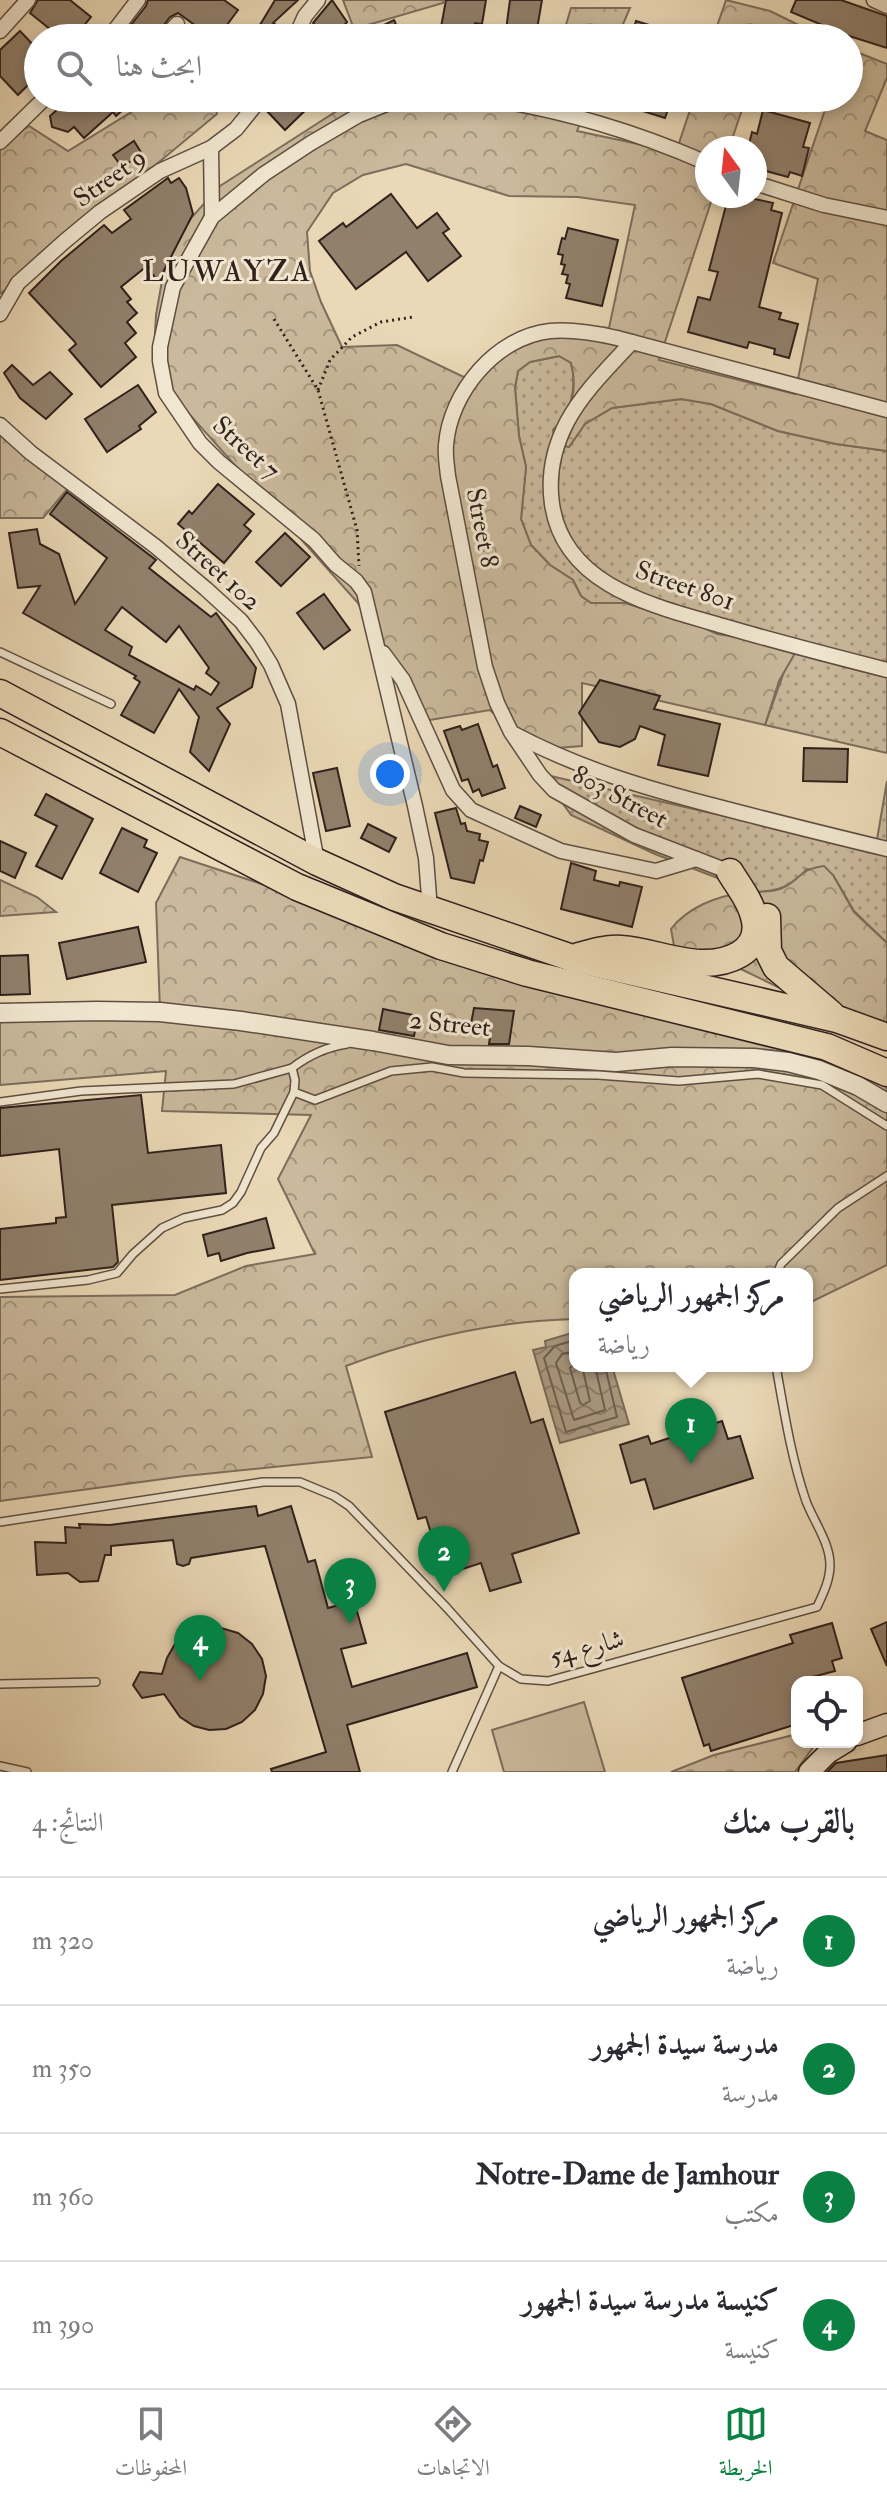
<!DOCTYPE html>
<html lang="ar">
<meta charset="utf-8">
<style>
body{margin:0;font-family:"IM FELL Double Pica",Amiri,serif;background:#f2f2f3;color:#2b2b33;direction:rtl}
.controls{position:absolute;right:24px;bottom:24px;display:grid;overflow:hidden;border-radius:16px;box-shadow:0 4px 12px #0003}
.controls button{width:72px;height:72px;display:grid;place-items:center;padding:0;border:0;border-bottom:2px solid #e1e1e2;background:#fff;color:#2b2b33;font:40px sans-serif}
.compass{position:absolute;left:695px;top:136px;width:72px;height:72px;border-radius:50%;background:#fff;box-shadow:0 4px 12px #0003;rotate:345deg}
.you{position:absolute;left:390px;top:774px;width:28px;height:28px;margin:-20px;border:6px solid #fff;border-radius:50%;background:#1a73e8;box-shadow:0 0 0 12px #1a73e833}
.badge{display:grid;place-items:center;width:52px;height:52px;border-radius:50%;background:#0b8043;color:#fff;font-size:26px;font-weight:700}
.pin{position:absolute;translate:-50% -66px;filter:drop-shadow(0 2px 4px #0008)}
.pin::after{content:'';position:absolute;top:42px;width:28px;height:24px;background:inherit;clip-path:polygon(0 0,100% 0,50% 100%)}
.popup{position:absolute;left:569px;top:1268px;width:244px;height:104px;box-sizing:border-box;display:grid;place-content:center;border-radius:16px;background:#fff;filter:drop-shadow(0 2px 6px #0005);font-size:26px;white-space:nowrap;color:#7c7c81}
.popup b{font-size:30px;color:#2b2b33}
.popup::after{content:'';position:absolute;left:50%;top:100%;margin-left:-16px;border:16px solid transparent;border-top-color:#fff}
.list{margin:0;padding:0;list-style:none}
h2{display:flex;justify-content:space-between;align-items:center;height:104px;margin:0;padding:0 32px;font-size:34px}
h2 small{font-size:26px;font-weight:400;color:#7c7c81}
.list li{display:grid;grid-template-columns:52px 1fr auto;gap:24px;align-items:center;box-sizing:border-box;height:128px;padding:0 32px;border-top:2px solid #e1e1e2}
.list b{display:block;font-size:30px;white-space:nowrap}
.list p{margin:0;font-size:26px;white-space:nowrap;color:#7c7c81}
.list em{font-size:26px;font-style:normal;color:#7c7c81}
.icon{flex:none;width:44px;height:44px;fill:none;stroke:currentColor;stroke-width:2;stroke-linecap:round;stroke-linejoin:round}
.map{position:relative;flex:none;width:887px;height:1772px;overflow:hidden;direction:ltr}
.search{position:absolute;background:#fff;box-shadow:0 4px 12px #0003;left:24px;right:24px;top:24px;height:88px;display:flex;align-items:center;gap:20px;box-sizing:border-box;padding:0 28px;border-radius:44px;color:#7c7c81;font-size:30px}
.sheet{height:616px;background:#fff}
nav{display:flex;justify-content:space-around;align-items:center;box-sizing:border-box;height:112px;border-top:2px solid #e1e1e2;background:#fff;font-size:22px;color:#7c7c81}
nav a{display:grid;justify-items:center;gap:4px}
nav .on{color:#0b8043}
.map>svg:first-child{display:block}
.grass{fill:url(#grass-dots);stroke:#7d6d5c;stroke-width:2}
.forest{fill:url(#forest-crowns);stroke:#7d6d5c;stroke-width:2;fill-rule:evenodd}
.pitch{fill:#cab99c;stroke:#7d6d5c;stroke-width:2}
.water{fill:url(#water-waves);stroke:#7a6a59;stroke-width:2}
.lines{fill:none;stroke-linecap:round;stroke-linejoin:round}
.shore{stroke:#6e5e4f;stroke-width:2}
.building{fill:#91806c;stroke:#30211c;stroke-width:2;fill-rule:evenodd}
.service-casing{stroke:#5e4f42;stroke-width:10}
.minor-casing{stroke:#5e4f42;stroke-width:17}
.tertiary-casing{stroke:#5e4f42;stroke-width:21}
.secondary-casing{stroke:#30211c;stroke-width:23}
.motorway-casing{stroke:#30211c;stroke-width:29}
.path{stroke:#30211c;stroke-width:3;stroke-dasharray:2 4;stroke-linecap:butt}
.service{stroke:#f1e6d0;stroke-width:7}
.minor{stroke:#f1e6d0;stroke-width:14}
.tertiary{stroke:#f1e6d0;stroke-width:18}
.secondary{stroke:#f1e6d0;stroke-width:20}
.motorway{stroke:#ead8b6;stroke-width:26}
.labels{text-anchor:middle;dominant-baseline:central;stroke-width:6;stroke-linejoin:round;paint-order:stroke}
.street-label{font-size:26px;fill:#30211c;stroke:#f1e6d0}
.quarter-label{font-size:30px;letter-spacing:2px;fill:#30211c;stroke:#f1e6d0}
</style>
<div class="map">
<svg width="887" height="1772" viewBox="0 0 887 1772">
<defs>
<pattern id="grass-dots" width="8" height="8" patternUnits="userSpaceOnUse" patternTransform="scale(2)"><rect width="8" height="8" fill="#cab99c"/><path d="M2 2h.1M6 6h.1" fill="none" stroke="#a4967e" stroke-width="1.8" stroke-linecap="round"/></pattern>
<pattern id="forest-crowns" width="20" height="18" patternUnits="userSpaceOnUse" patternTransform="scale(2)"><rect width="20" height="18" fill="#cab99c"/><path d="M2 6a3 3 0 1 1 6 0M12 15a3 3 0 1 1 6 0" fill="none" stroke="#a4967e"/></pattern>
<pattern id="water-waves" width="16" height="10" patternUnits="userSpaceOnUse" patternTransform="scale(2)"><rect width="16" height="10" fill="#ab9a82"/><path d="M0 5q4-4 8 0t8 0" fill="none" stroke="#8c7d6a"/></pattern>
</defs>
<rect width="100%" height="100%" fill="#ead8b6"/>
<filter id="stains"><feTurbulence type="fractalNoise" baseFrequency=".0025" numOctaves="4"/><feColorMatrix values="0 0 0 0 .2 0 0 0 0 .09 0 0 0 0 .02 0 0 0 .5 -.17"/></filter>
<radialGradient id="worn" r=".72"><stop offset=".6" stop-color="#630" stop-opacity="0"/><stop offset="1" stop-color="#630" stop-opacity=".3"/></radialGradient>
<g class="grass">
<path d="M 560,356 L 571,363 C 579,392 566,418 555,444 L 569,447 L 585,424 L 612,408 L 681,399 L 711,404 L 778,431 L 836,444 L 887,451 L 887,753 L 765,725 L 785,669 L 743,639 L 717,634 L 704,628 L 625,603 L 591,603 L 581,596 L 573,580 L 550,565 L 531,545 L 521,519 L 526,467 L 519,436 L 515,388 L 518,371 L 530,362 Z"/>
<path d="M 542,774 L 875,851 L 887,781 L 887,943 L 854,911 L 833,875 L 807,869 C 792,886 777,892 754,892 L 655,854 L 571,815 Z"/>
</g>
<g class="forest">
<polygon points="343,0 444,0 443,3 354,29"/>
<polygon points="726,0 770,11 825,38 713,38"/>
<polygon points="571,8 630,8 617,38 562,38"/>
<path d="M 849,49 L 887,64 L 887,78 L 865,131 L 887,140 L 887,451 L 836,444 L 778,431 L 711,404 L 681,399 L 612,408 L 585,424 L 569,447 L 555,444 L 553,430 C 572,412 578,388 571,363 L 559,356 L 530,362 L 518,371 L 515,388 L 519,436 L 526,467 L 521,519 L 531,545 L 550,565 L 573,580 L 581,596 L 591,603 L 625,603 L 704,628 L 717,634 L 787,644 L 794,655 L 779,681 L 765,725 L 582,683 L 582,746 L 531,750 L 490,710 L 418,722 L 358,603 L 165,387 L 157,351 L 155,333 L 156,315 L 163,275 L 170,255 L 191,218 L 220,186 L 357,98 L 591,98 L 577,131 L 676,152 L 694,98 L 746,98 L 729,148 L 707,148 L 707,196 L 713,196 L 659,360 L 795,394 L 818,279 L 773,263 L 828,101 L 823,98 L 849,98 ZM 406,164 L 509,196 L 578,197 L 635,205 L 609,328 L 579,325 L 493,355 L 470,380 L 397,345 L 342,347 L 321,302 L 310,271 L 307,232 L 333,193 L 363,175 Z"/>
<polygon points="149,98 213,98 217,114 0,294 0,145 29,126 68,151 149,101"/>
<polygon points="0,425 69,487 43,518 0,518"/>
<path d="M 180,857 L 491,960 L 799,1038 L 887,1083 L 887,1265 L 807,1304 L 807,1274 L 575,1274 L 575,1319 C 496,1321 420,1338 346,1366 L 372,1457 L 185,1476 L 0,1501 L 0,1297 L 175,1295 L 246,1266 L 315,1254 L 278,1179 L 311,1115 L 162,1111 L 166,1071 L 0,1085 L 0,1022 L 160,1010 L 156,903 Z"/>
<path d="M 824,866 L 833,875 L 854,912 L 887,943 L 887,1023 L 786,991 L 743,970 L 674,946 L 671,929 C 687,908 716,896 743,893 C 755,891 768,893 780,889 C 792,885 797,877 806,871 C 811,868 819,867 824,866 Z"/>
<polygon points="0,880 37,897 56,912 0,916"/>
<polygon points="797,1734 797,1742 817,1742 795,1772 671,1772 714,1755"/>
</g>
<polygon class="pitch" points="584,1702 605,1772 504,1772 492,1730"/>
<polygon class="water" points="575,1332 575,1366 612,1366 629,1424 560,1443 533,1350 546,1347 545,1341"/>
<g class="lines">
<g class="shore">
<polyline points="575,1340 555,1346 544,1358 566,1432 617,1417 605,1366"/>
<polyline points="575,1351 562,1354 556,1363 574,1420 605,1410 595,1366"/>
<polyline points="575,1363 570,1368 580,1403 583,1405 590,1401 582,1366"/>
</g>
</g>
<g class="building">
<polygon points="38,0 70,0 91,17 74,38 61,38 30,13"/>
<polygon points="148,0 224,0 238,10 224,29 235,38 188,38 196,26 178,13 170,17 154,38 136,38 127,30 146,6"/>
<polygon points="275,0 298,0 273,23 287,31 285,38 252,38"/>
<polygon points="332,0 347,22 334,38 329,38 313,23"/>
<polygon points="446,0 486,0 482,24 475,23 470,38 439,38"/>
<polygon points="510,0 542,0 536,35 506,30"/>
<polygon points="796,0 841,0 887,16 887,48 846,35 791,12"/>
<polygon points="394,20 402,38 357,38"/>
<polygon points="636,21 682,35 682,38 631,38"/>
<polygon points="20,31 38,50 38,75 18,95 0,76 0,50"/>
<polygon points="70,98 136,98 116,116 113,112 84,138 74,127 68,132 52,127 50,116"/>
<polygon points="271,98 318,98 285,130 265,109"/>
<polygon points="611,98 672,98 665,118 611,101"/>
<polygon points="763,110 810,123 803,147 809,148 802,176 790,172 788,177 755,168 755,148 748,148 752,132 757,134"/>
<polygon points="134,141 142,154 122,167 113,155"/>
<polygon points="168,178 171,183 179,178 186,188 193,214 158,282 147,266 121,287 131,299 127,302 137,313 127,322 136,333 125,343 136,357 101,387 69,350 76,344 74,341 29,293 61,261 104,225 112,233 131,219 124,210"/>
<polygon points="391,194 417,228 437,213 449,229 443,233 461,256 428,281 406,252 356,289 319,241 343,223 346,227"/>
<polygon points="741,196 773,203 771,210 782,213 759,307 781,313 779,319 798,324 789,358 774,354 775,349 749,342 747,348 688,332 698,297 710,300 718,272 709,270 728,198 740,201"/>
<polygon points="568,228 618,240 602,306 566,298 570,284 566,283 568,275 562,274 565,265 561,264 563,255 558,254 562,238 565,239"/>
<polygon points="12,365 33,385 50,372 72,394 46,419 20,398 4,373"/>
<polygon points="138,385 156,412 139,426 141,429 107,452 85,419"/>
<polygon points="218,484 254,514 244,525 251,531 224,563 178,524 189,511 192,514"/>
<path d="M 67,492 L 156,560 L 149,568 L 211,617 L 216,613 L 256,668 L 252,687 L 217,708 L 230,724 L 209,771 L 190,752 L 199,717 L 179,689 L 154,733 L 121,715 L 140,682 L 134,678 L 136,676 L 23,613 L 40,586 L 18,588 L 9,533 L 37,529 L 40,544 L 59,554 L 75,604 L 107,558 L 50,514 ZM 122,607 L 166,642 L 179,626 L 209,668 L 206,673 L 219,683 L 211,695 L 196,686 L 194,690 L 129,655 L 132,647 L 105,630 Z"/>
<polygon points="285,533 310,557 281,586 256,562"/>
<polygon points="324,594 350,630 324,649 297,613"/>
<polygon points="600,680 660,696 654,709 720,724 708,776 658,765 665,735 640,726 635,739 620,747 599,742 579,713"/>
<polygon points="478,724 493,767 497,765 505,788 482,796 479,789 473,792 468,779 462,781 444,731 460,726 462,730"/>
<polygon points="804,748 848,749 847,782 803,781"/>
<polygon points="337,768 350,826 326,831 313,773"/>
<polygon points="46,794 93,819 62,879 36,866 57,826 35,815"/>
<polygon points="520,806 541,815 536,827 515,818"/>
<polygon points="456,808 461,824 465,823 467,831 480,834 479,840 488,842 483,861 480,860 474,883 451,878 435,813"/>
<polygon points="368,824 396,838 389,852 361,838"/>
<polygon points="122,828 147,840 144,847 157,853 138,892 100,873"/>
<polygon points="0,841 26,853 15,878 0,871"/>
<polygon points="571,863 596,871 594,880 619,886 620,882 642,887 632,927 561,909"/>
<polygon points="138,927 146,962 67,979 59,943"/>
<polygon points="28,955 30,994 0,995 0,956"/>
<polygon points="474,1008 514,1011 509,1044 489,1044 490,1037 469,1034"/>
<polygon points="383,1009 418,1016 414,1036 379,1030"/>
<polygon points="141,1095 148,1153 221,1145 226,1193 112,1205 118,1262 113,1267 0,1280 0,1229 56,1223 56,1218 66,1217 59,1149 0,1156 0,1108"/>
<polygon points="266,1218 274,1248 247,1253 221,1261 219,1253 208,1256 203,1235"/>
<polygon points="515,1372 531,1423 543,1419 579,1533 512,1554 521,1582 490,1591 481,1563 444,1575 426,1517 418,1519 385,1412"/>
<polygon points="722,1421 728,1439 740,1436 753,1478 654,1509 645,1479 631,1483 620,1445 648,1436 651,1444"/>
<polygon points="256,1506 258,1516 291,1506 308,1562 315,1560 328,1608 354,1601 366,1643 341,1649 352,1687 467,1653 477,1687 347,1725 360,1772 272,1772 271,1769 326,1752 265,1546 191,1558 189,1564 183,1566 177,1564 173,1540 111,1546 111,1555 105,1555 98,1581 80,1582 68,1573 37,1575 35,1542 66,1543 65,1527 80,1528 79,1524 110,1525"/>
<polygon points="887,1622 887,1666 871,1629"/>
<polygon points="832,1623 842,1658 832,1661 835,1671 797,1681 797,1724 711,1751 709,1744 704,1746 682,1678 793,1643 790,1635"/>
<polygon points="203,1628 221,1628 238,1633 252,1644 262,1659 266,1676 263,1694 255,1710 242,1722 226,1729 209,1730 194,1726 180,1717 164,1694 142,1698 133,1685 140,1672 162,1674 167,1658 175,1644 188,1634"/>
<polygon points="887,1755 887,1772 827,1772 836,1763"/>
</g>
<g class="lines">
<defs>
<g id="service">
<polyline points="0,652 111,704"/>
<path d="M 347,1044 C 326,1047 309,1055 292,1068 L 295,1080 L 294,1092 L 315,1100 L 391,1071 L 432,1067 L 464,1073 L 598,1075 L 679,1081 L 758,1074 L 822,1085 L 887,1126"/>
<polyline points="0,1102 81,1091 234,1084 292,1068"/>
<polyline points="777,1274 781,1264 838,1208 887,1176"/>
<polyline points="0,1289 88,1280 117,1273 133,1254 162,1228 184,1218 222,1210 233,1203 241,1192 261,1148 274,1133 294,1092"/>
<path d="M 0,1522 L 263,1482 L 300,1482 L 334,1496 L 349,1506 L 447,1608 L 499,1666 L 521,1679 L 548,1681 L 817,1607 C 823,1594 830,1580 830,1565 C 830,1543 814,1522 806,1501 C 791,1457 784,1411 776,1366"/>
<polyline points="0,1684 96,1682"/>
<polyline points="0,1766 27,1772"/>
<polyline points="452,1772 499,1666"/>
</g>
<g id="minor">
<polyline points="874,0 887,6"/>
<polyline points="0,31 28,0"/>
<polyline points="109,38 138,0"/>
<polyline points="164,38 177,24"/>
<polyline points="295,38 305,16 318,0"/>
<polyline points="401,98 359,115 311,143 264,174 212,217 173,287 160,347 160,361 166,393 200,443 219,462 314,540 335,564 356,581 364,592 415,806 426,858 430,910"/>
<path d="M 486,98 C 568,112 631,130 707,163"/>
<polyline points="0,142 45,98"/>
<polyline points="211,148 212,217"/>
<polyline points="755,183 824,205 887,218"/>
<polyline points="0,314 18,283 65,241 100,212 160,171 211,148 236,129 261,98"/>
<path d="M 632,342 C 609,367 583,392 567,422 C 554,447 548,476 552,504 C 564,587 655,606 723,626 C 777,642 832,656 887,670"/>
<polyline points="0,425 31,453 155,546 206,589 241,621 257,642 271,665 288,704 317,862"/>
<polyline points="383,653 403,680 453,790 471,810 561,851 656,871 696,859"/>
<path d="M 514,734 C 578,768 645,788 715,806 C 772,821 829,835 887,849"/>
<path d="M 730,872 L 634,835 L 554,790 L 540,775 L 511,732 L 497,703 L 485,667 L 448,476 C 447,466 445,455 446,445 C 450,392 496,337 550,331 C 573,329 595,333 617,338 L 887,410"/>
</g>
<polyline id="tertiary" points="0,1013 97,1011 160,1012 241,1021 373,1041 448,1055 528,1056 616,1062 672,1057 754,1058 788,1062 819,1070 858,1086 887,1103"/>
<g id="secondary">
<polyline points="857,1735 887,1724"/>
<polyline points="809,1772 828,1753 846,1742"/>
</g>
<g id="motorway">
<polyline points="0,693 317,862 394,897 572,958 837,1019 887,1037"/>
<polyline points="0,732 297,887 441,946 527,973 827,1047 887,1073"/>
<polyline points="767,917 768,951 776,967 831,1014"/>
<path d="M 579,956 C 593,952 606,948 621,949 C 648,951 674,962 700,963 C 726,964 761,953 755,921 C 752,903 739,887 730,872"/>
</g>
</defs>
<use href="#service" class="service-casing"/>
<use href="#minor" class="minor-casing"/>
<use href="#tertiary" class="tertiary-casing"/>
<use href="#secondary" class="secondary-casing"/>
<use href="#motorway" class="motorway-casing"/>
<g class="path">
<polyline points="274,319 318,390 357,530 359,566"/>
<polyline points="318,390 330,360 352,337 381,322 413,317"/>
</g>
<use href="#service" class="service"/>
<use href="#minor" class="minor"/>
<use href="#tertiary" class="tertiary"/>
<use href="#secondary" class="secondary"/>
<use href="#motorway" class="motorway"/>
</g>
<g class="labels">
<g class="street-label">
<text transform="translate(110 178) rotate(-35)">Street 9</text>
<text transform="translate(246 448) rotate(42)">Street 7</text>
<text transform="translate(482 528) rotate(79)">Street 8</text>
<text transform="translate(218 571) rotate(42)">Street 102</text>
<text transform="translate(685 586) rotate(19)">Street 801</text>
<text transform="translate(620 797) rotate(28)">803 Street</text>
<text transform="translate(450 1024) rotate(6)">2 Street</text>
<text transform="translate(587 1648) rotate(-15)">شارع 54</text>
</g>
<g class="quarter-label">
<text x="227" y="271">LUWAYZA</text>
</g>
</g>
<rect width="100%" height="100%" filter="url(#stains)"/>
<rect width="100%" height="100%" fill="url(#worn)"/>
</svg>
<div class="controls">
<button><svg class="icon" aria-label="locate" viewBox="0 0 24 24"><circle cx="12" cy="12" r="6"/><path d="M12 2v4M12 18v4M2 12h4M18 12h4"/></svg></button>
</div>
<svg class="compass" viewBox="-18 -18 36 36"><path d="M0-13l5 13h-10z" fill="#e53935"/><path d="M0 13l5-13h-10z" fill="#7c7c81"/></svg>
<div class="you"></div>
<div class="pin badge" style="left:691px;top:1464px">1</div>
<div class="popup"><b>مركز الجمهور الرياضي</b>رياضة</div>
<div class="pin badge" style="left:444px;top:1592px">2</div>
<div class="pin badge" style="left:350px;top:1624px">3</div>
<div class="pin badge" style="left:200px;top:1681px">4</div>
<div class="search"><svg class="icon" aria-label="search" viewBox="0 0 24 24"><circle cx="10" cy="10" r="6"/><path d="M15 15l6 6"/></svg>ابحث هنا</div>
</div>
<section class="sheet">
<h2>بالقرب منك<small>النتائج: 4</small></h2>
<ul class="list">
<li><span class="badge">1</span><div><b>مركز الجمهور الرياضي</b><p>رياضة</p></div><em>320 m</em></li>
<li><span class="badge">2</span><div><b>مدرسة سيدة الجمهور</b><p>مدرسة</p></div><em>350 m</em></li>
<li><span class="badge">3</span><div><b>Notre-Dame de Jamhour</b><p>مكتب</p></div><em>360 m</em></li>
<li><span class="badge">4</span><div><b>كنيسة مدرسة سيدة الجمهور</b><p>كنيسة</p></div><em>390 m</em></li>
</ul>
</section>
<nav>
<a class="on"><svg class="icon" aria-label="map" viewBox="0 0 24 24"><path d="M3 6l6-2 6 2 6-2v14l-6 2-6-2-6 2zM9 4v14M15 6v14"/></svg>الخريطة</a>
<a><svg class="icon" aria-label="directions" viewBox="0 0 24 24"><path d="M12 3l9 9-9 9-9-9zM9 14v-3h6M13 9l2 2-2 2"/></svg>الاتجاهات</a>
<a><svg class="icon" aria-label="saved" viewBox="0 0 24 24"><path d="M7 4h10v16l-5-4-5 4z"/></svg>المحفوظات</a>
</nav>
